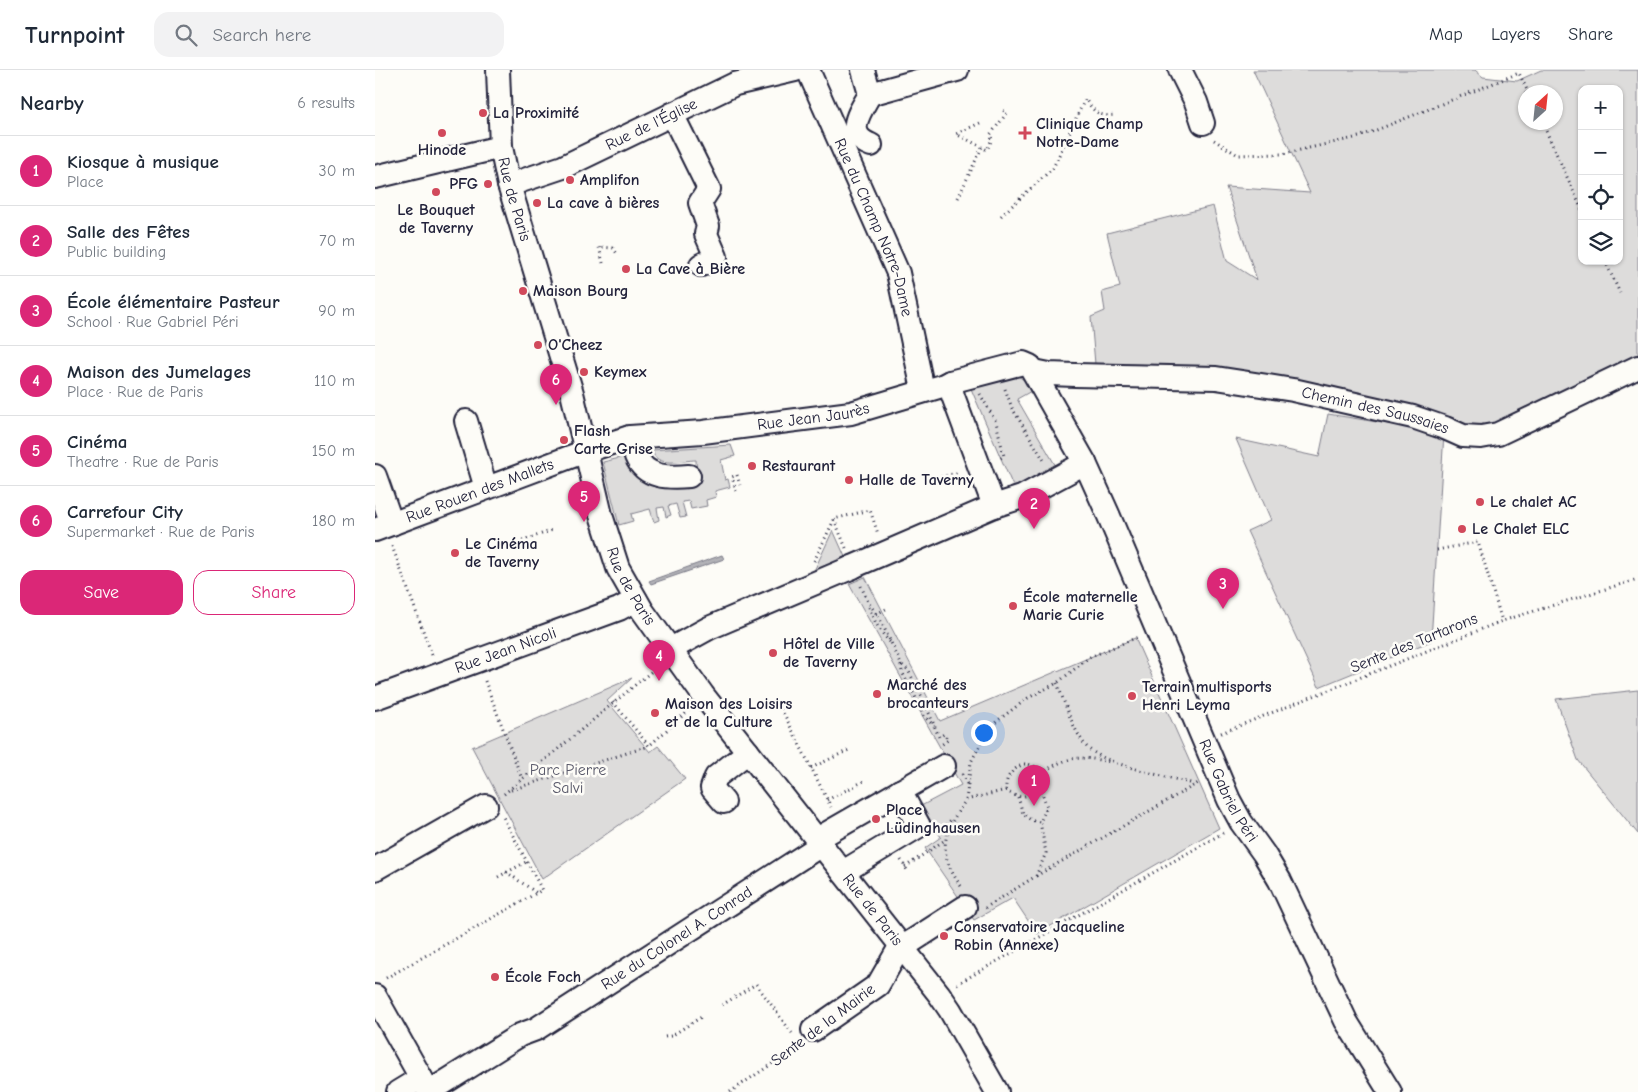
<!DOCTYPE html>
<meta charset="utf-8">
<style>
body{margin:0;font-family:"Comic Neue",sans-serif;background:#f2f2f3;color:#1f2937}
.controls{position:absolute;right:15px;top:15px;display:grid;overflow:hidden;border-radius:10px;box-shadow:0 1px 4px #0004}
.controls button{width:45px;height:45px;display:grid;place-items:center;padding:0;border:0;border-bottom:1px solid #e0e1e3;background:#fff;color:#1f2937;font:25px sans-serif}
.compass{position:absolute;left:1143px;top:15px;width:45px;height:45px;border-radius:50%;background:#fff;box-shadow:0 1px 4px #0004;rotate:27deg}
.you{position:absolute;left:608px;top:662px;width:18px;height:18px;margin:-12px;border:4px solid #fff;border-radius:50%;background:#1a73e8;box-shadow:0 0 0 8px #1a73e833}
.badge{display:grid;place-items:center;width:32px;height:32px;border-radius:50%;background:#db2777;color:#fff;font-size:16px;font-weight:700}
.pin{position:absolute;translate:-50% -41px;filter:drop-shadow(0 1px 2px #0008)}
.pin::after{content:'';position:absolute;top:26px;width:18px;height:15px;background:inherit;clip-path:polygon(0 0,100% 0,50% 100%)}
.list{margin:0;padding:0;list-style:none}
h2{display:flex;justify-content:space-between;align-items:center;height:65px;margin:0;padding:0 20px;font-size:21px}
h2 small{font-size:16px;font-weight:400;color:#747a83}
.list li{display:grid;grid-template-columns:32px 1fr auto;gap:15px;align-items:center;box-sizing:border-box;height:70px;padding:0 20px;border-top:1px solid #e0e1e3}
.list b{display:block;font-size:19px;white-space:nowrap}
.list p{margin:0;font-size:16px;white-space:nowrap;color:#747a83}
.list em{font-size:16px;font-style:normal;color:#747a83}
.actions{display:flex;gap:10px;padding:15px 20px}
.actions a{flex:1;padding:11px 0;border:1px solid #db2777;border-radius:15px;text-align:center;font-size:18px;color:#db2777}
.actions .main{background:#db2777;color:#fff}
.icon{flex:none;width:28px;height:28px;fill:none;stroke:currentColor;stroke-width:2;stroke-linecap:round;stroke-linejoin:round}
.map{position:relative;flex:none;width:1263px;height:1022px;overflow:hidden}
header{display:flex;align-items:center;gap:30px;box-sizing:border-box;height:70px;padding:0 25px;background:#fff;border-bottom:1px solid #e0e1e3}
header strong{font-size:24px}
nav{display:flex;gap:28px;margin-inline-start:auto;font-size:18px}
.search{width:350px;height:45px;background:#f2f2f3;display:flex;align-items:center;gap:12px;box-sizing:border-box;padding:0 18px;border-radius:15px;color:#747a83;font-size:19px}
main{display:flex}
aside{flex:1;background:#fff}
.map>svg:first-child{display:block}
.green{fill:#dddcdb;stroke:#807f8b;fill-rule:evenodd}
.water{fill:#b2b2b7;stroke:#787885}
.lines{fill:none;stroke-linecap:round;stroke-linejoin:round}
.minor-casing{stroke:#22223b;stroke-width:26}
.path{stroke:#22223b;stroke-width:3;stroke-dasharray:1 4;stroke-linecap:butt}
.minor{stroke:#fdfcf7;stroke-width:22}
.poi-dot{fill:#d1495b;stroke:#fdfcf7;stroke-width:2}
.labels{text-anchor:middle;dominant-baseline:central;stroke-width:5;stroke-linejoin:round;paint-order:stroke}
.poi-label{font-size:16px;font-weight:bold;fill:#22223b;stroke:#fdfcf7;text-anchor:start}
.street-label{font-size:16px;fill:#22223b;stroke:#fdfcf7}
.park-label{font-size:16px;fill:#5a5a6b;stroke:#fdfcf7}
</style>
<header>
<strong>Turnpoint</strong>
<div class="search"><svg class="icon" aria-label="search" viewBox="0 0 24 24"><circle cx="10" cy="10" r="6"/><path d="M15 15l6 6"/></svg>Search here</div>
<nav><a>Map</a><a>Layers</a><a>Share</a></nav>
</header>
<main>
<aside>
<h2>Nearby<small>6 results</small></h2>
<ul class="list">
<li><span class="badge">1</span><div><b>Kiosque à musique</b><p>Place</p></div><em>30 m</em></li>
<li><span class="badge">2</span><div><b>Salle des Fêtes</b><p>Public building</p></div><em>70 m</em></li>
<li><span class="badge">3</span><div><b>École élémentaire Pasteur</b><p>School · Rue Gabriel Péri</p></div><em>90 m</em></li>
<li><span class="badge">4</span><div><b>Maison des Jumelages</b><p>Place · Rue de Paris</p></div><em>110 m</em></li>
<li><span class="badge">5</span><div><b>Cinéma</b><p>Theatre · Rue de Paris</p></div><em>150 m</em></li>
<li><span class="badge">6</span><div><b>Carrefour City</b><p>Supermarket · Rue de Paris</p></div><em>180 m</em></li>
</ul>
<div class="actions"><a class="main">Save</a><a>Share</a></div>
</aside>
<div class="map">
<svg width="1263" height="1022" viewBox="0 0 1263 1022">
<rect width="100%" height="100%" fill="#fdfcf7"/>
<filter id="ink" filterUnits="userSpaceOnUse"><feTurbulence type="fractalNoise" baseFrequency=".02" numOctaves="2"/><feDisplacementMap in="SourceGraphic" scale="10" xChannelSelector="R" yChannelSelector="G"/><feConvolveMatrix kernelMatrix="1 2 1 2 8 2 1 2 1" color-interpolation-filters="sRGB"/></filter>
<g filter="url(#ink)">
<g class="green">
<path d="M 878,0 L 1100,0 L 1108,7 L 1142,11 L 1166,0 L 1263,0 L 1263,297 L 1123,364 L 918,320 L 721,306 L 716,247 L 730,241 L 727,222 L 745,217 L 732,163 L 838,136 L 852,191 L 882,210 L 851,117 L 935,123 ZM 1207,19 L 1244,19 L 1244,191 L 1207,191 ZM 1150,22 L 1180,22 L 1180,52 L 1150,52 Z"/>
<polygon points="643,306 649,310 658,320 642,329 682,398 640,421 594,314"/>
<polygon points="953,344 1069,363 1056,571 944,617 872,461 896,450 861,369 944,387"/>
<path d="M 356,375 L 360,386 L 346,390 L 350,410 L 353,409 L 355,417 L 340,421 L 341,427 L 331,430 L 332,436 L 316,439 L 314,431 L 307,432 L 311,447 L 305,448 L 301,434 L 293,436 L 296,445 L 291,447 L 289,437 L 282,438 L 284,450 L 279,452 L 275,439 L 256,444 L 258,451 L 244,455 L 228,392 L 249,387 C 275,424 280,420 322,415 L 321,390 C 307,390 281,399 277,380 Z"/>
<polygon points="458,460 471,489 439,501"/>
<polygon points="490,507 565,651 760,568 844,758 662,864 638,828 599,850 550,778 566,767 546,736 586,715 474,514"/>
<polygon points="257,608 232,631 275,682 283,676 310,709 167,809 97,677"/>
<polygon points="1263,620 1263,764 1203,690 1181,629"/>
</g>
<polygon class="water" points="347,485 349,489 276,514 274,511"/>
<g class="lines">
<defs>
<g id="minor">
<path id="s1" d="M 123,0 L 126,77 L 134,115 L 197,323 L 226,445 L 243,498 L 267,540 L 328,625 L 564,924 L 575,940 L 622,1022"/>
<path id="s2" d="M 433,0 L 523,203 L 548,320"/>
<polyline points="488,0 495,24 582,0"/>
<polyline points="805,0 821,32 828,53"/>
<path d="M 495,24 C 485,42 468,64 496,75"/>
<polyline points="297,44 334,119 325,133 333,156 331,164 341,187 326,195"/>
<polyline points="0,107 126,77"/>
<path id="s3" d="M 134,115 L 188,97 L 360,14 L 420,0"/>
<path id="s4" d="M 659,301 L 674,304 L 700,305 L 841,308 L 918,320 L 1038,347 L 1070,358 L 1088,366 L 1106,367 L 1123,364 L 1263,297"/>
<polyline points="575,312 578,326 619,436"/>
<polyline points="91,351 111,418"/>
<path d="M 255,367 C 258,373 259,380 261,386 C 270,408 294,408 314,406"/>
<polyline points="0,406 17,454"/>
<path id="s5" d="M 0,460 L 211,381 L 255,367 L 328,362 L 476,343 L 567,316 L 575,312 L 648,293 L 655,296 L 710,393 L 733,444 L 854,730 L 866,752 L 889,784 L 905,811 L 971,951 L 1015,1022"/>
<polyline points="475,498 619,436 647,427 710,393"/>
<polyline points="294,580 334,558 478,497"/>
<path id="s6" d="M 0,628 L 244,539 L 261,530"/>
<polyline points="349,732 337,718 341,707 373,682"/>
<polyline points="442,769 569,696"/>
<polyline points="0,799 111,736"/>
<polyline points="468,802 544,756 525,721"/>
<polyline points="0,926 54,1022"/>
<polyline points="438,960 503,915 522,882 528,877 590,837"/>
<polyline points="23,1022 46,1008"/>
<path id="s7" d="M 54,1022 L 145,965 L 161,959 L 446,775"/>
</g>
</defs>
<use href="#minor" class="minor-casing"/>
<g class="path">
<polyline points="1167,52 1207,140"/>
<polyline points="605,53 581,64 607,77"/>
<polyline points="839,70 863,85 907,84 984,67 1144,3 1153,22"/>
<polyline points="583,128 607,77 612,80 617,69 615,65 632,43 626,39"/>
<path d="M 626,146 L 678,98 L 710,29 C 720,43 724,47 741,45"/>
<polyline points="1230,191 1245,223"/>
<polyline points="228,193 224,177 238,178 243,185"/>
<polyline points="630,319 637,338 670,392"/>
<polyline points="605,324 621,352 629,386 624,389"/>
<polyline points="566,407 585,402"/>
<polyline points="361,421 357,407 362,405 365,415"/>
<polyline points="17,476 57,585"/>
<polyline points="133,476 178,460"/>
<polyline points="471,478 459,449 495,440 503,464"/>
<polyline points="1062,480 1103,472 1127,551"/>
<polyline points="439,491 459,450"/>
<polyline points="486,516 493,532 504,547 526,594 533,600 549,631 564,667 569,664 573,670 566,675"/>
<path d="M 494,537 C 499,551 505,562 515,572"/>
<polyline points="501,544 511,539"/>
<polyline points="526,595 527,602 539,624 549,646 559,656"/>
<polyline points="110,611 147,709"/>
<path d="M 682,613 C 690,633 697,658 711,676 C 726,694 794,707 819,714"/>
<polyline points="238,632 274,676 314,640"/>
<polyline points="404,634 456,737"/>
<polyline points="846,663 1127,551 1263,509"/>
<path d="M 649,694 C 668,694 679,717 657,724 C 646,728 640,727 631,720 C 630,706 638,699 649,694 Z"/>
<polyline points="436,698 474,680"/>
<path d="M 666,703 C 696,685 702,686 736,692"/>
<polyline points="587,704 592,714"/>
<polyline points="136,720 274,676"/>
<polyline points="129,724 283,596"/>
<polyline points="643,727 648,744 656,750 665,752 672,737 666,720"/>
<polyline points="452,730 489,711"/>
<polyline points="591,730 596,692 612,662 622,651 653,628 682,613 715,587 763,567"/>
<polyline points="563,761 576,750"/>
<polyline points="526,790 532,800"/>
<polyline points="530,797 570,770"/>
<polyline points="131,802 162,823"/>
<polyline points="661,806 825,712"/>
<polyline points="123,807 151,792"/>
<path d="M 586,816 C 561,782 568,762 591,730 L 631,720"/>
<polyline points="610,838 661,806 671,783 665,752"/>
<polyline points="11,908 167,820 128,747"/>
<polyline points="582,914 848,763"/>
<polyline points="347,935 381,914 417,963"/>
<polyline points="290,967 296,966 328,946"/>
<polyline points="355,1022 425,975"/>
</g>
<use href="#minor" class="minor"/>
</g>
</g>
<g class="poi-dot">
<circle cx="108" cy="43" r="5"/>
<circle cx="67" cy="63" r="5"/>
<path d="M647.5 55.5h5v5h5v5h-5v5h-5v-5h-5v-5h5z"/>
<circle cx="195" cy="110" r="5"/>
<circle cx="113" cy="114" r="5"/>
<circle cx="61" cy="122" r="5"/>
<circle cx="162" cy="133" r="5"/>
<circle cx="251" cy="199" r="5"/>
<circle cx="148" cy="221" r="5"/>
<circle cx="163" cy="275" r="5"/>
<circle cx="209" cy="302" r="5"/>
<circle cx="189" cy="370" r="5"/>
<circle cx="377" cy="396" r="5"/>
<circle cx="474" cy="410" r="5"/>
<circle cx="1105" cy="432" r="5"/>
<circle cx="1087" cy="459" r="5"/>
<circle cx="80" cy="483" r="5"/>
<circle cx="638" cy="536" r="5"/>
<circle cx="398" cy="583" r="5"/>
<circle cx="502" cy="624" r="5"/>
<circle cx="757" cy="626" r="5"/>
<circle cx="280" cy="643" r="5"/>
<circle cx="501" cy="749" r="5"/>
<circle cx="569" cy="866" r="5"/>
<circle cx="120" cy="907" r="5"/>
</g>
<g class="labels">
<g class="poi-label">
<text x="118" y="43">La Proximité</text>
<text x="661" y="54">Clinique Champ<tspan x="661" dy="18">Notre-Dame</tspan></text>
<text x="67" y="80" text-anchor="middle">Hinode</text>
<text x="205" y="110">Amplifon</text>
<text x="103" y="114" text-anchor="end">PFG</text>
<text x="172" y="133">La cave à bières</text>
<text x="61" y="140" text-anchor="middle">Le Bouquet<tspan x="61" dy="18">de Taverny</tspan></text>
<text x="261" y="199">La Cave à Bière</text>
<text x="158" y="221">Maison Bourg</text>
<text x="173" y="275">O'Cheez</text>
<text x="219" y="302">Keymex</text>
<text x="199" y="361">Flash<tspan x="199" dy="18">Carte Grise</tspan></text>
<text x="387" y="396">Restaurant</text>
<text x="484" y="410">Halle de Taverny</text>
<text x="1115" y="432">Le chalet AC</text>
<text x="1097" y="459">Le Chalet ELC</text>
<text x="90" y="474">Le Cinéma<tspan x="90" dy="18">de Taverny</tspan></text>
<text x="648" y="527">École maternelle<tspan x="648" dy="18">Marie Curie</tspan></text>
<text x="408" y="574">Hôtel de Ville<tspan x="408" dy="18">de Taverny</tspan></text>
<text x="512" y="615">Marché des<tspan x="512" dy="18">brocanteurs</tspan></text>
<text x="767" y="617">Terrain multisports<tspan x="767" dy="18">Henri Leyma</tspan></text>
<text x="290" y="634">Maison des Loisirs<tspan x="290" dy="18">et de la Culture</tspan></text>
<text x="511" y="740">Place<tspan x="511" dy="18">Lüdinghausen</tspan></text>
<text x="579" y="857">Conservatoire Jacqueline<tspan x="579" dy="18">Robin (Annexe)</tspan></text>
<text x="130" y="907">École Foch</text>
</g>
<g class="street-label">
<text stroke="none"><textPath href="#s3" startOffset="155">Rue de l'Église</textPath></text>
<text stroke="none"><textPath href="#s1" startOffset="131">Rue de Paris</textPath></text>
<text stroke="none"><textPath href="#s2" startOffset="171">Rue du Champ Notre-Dame</textPath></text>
<text stroke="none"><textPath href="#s4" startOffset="345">Chemin des Saussaies</textPath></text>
<text stroke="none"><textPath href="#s5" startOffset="456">Rue Jean Jaurès</textPath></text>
<text stroke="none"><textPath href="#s5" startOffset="112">Rue Rouen des Mallets</textPath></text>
<text stroke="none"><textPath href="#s1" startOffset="536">Rue de Paris</textPath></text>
<text transform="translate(1039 573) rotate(-22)">Sente des Tartarons</text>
<text stroke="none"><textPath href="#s6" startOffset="139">Rue Jean Nicoli</textPath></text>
<text stroke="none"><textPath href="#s5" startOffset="1150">Rue Gabriel Péri</textPath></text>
<text stroke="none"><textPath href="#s1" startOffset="941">Rue de Paris</textPath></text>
<text stroke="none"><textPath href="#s7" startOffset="292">Rue du Colonel A. Conrad</textPath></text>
<text transform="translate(448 955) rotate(-37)">Sente de la Mairie</text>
</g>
<g class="park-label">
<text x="193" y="700">Parc Pierre<tspan x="193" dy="18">Salvi</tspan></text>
</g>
</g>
</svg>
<div class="controls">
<button>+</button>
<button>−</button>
<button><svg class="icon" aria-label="locate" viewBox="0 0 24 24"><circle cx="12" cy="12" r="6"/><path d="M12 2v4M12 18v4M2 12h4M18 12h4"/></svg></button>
<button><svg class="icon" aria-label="layers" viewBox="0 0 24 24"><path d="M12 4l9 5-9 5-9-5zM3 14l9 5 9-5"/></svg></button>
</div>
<svg class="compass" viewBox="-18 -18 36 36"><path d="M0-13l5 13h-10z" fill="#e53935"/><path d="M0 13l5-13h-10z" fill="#747a83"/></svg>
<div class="you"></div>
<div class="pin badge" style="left:659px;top:736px">1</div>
<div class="pin badge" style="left:659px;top:459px">2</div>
<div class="pin badge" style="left:848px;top:539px">3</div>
<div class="pin badge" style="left:284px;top:611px">4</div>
<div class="pin badge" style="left:209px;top:452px">5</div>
<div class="pin badge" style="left:181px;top:335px">6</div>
</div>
</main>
